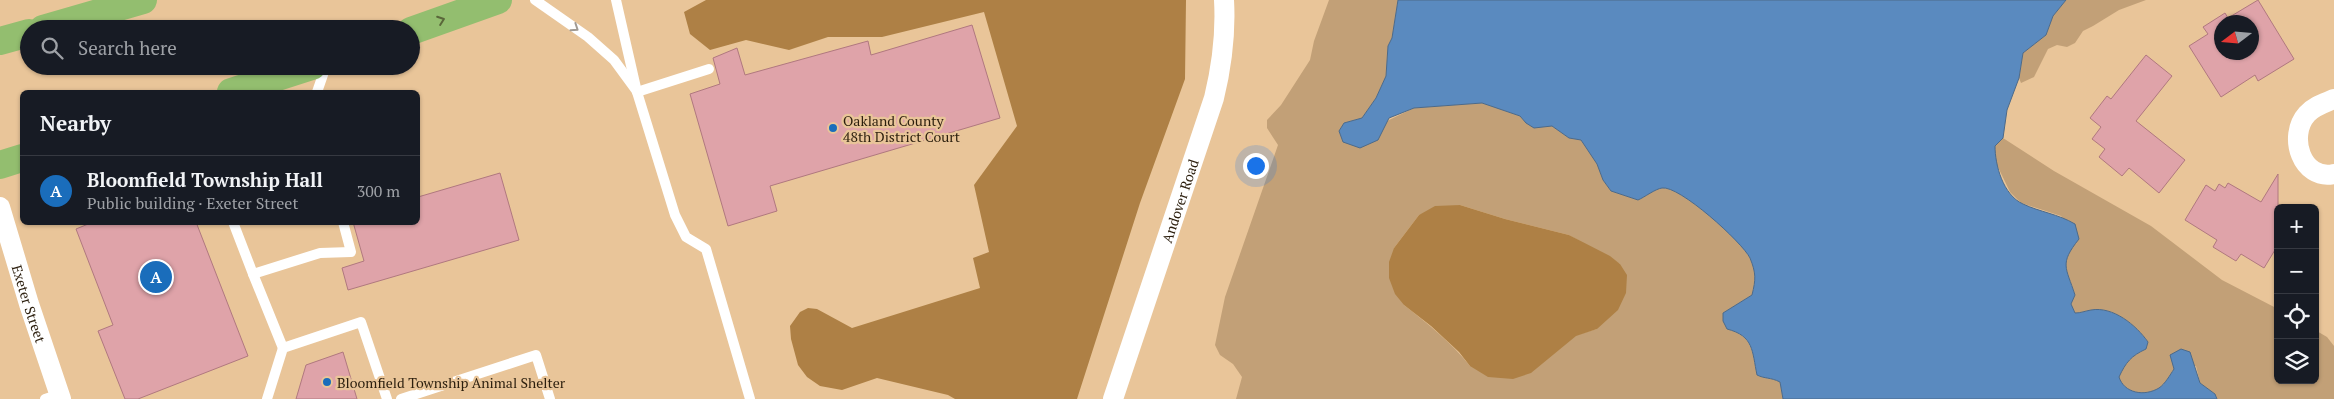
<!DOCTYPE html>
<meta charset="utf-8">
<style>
body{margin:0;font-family:"PT Serif",serif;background:#242831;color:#f1f3f6}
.controls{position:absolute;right:15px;bottom:15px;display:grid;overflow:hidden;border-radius:8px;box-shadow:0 1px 4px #0004}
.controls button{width:45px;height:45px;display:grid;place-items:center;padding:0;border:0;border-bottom:1px solid #363941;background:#171b24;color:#f1f3f6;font:25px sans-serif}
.compass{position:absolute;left:2214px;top:15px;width:45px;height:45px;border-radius:50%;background:#171b24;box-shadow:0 1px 4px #0004;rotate:254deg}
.you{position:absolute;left:1255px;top:165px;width:18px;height:18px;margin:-12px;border:4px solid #fff;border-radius:50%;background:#1a73e8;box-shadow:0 0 0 8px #1a73e833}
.badge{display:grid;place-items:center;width:32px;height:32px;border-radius:50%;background:#1a6dbb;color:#fff;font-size:16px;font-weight:700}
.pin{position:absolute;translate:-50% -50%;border:2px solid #fff;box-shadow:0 1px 5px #0006}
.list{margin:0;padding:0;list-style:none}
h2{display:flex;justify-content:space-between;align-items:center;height:65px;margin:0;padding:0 20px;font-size:21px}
h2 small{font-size:16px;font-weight:400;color:#9ea1a6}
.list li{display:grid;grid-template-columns:32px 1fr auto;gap:15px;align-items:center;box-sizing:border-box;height:70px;padding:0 20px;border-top:1px solid #363941}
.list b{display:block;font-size:19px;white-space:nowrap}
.list p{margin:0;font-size:16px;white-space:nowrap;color:#9ea1a6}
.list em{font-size:16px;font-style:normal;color:#9ea1a6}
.icon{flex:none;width:28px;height:28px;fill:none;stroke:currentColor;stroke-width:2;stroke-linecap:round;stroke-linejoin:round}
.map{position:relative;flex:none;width:2334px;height:399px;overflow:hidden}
.search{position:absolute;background:#171b24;box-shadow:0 1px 4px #0004;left:20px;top:20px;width:400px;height:55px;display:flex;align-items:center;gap:12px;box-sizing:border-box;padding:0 18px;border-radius:28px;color:#9ea1a6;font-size:19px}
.panel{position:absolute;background:#171b24;box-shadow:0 1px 4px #0004;left:20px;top:90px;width:400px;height:135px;border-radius:8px}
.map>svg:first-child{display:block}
.green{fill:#c2a077;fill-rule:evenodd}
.forest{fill:#ae8045}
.water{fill:#5a8abf;stroke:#4c6a8a}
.building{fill:#dfa3a9;stroke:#b0787f;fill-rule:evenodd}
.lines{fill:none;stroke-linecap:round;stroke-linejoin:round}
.lane{stroke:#fff;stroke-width:10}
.street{stroke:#fff;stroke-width:20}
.highway{stroke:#93be6f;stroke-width:28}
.oneway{stroke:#5a673a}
.oneway2{stroke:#a09a93}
.poi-dot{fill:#1a6dbb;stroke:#e9c599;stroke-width:2}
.labels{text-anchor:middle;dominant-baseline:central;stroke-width:4.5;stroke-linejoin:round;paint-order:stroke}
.poi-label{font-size:14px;fill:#2c1f0e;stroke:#e9c599;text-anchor:start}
.street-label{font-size:14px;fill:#2c1f0e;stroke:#e9c599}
</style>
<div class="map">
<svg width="2334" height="399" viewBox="0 0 2334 399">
<rect width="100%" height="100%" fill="#e9c599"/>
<g class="green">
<path d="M 1329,0 L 1398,0 L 1392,38 L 1388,46 L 1386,76 L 1376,98 L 1362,118 L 1344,123 L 1339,131 L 1343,142 L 1414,108 L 1482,103 L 1520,116 L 1526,123 L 1552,126 L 1569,138 L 1581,140 L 1597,164 L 1603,180 L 1611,191 L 1638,200 C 1645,197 1655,189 1662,188 C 1679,185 1742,242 1750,258 C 1756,274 1756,279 1752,295 L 1723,313 L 1727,329 C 1753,336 1752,351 1757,375 C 1765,379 1770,377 1780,382 L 1783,399 L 1236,399 L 1242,377 L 1233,364 L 1220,355 L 1215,345 L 1225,297 L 1278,145 L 1267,128 L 1267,120 L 1281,105 L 1310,60 L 1314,41 ZM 1460,205 L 1505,219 L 1569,235 L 1620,264 L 1597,329 L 1470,366 C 1451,342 1428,324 1404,305 L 1394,248 L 1419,215 Z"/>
<polygon points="2066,0 2146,0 2119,10 2093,26 2083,31 2075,43 2067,47 2057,45 2048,49 2034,77 2021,83 2019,78 2023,53 2046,35 2053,16"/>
<path d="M 2003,138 L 2054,171 L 2151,226 L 2222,280 L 2278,309 L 2278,380 L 2315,380 L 2315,330 L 2327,337 L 2334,346 L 2334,399 L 2217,399 L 2215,394 L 2200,383 L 2196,366 L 2174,369 C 2170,375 2165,384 2159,388 C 2144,397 2125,393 2118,377 C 2126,362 2131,356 2146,349 L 2148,342 C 2136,325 2113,306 2091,310 C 2085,311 2081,313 2075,313 L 2071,304 L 2075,295 C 2066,267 2059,264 2078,239 L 2061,216 L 2021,203 L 2010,192 L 1995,161 L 1995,146 Z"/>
</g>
<g class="forest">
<polygon points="706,0 1186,0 1185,79 1140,203 1077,399 955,399 948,395 877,378 842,390 820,386 807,377 798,365 791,339 790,326 800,312 808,308 817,309 852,328 980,288 973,258 989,252 974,185 1017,126 984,12 882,37 828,37 789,50 746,40 710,50 690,34 684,12"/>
<polygon points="1460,205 1505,219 1569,235 1610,256 1620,264 1627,275 1626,293 1618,310 1597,329 1576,336 1531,373 1513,379 1488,377 1470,366 1459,352 1431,326 1404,305 1395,294 1389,278 1389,262 1394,248 1419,215 1435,206"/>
</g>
<path class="water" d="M 1398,0 L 2066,0 L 2053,16 L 2046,35 L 2023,53 L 2019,78 L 2007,110 L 2003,138 L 1995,146 C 1995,165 2003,195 2023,204 C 2040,212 2058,214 2075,224 L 2079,239 C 2059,264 2066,267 2075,295 L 2071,304 L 2075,313 C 2081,313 2085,311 2091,310 C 2113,306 2136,325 2148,342 L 2146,349 C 2131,356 2126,362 2119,377 C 2124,393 2144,397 2159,388 C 2165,384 2170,375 2174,369 L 2170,355 L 2181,349 L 2190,352 L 2200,383 L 2215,394 L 2217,399 L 1783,399 L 1780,382 C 1770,377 1765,379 1757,375 C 1752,351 1754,336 1727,329 L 1723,321 L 1723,313 L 1752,295 C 1756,279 1756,273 1750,258 C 1742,242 1679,185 1662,188 C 1655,189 1645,197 1638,200 L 1611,191 L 1603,180 L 1597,164 L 1581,140 L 1569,138 L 1552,126 L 1534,128 L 1526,123 L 1520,116 L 1482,103 L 1414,108 L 1389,118 L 1378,140 L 1360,148 L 1343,142 L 1339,131 L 1344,123 L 1362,118 L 1376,98 L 1386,76 L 1388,46 L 1392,38 Z"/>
<g class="building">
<path d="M 2258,0 L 2294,59 L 2258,81 L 2255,75 L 2221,97 L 2189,46 L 2208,34 L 2203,27 L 2225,13 L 2228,18 ZM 2222,22 L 2252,22 L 2252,52 L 2222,52 Z"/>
<polygon points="972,25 1000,118 770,186 777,211 728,226 690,94 720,84 713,58 737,48 745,75 868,41 871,55"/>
<polygon points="2146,55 2172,76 2136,121 2185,160 2159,193 2129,168 2122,176 2099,157 2105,149 2092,139 2101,127 2090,118 2107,96 2111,99"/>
<polygon points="500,173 519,240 348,290 342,268 364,261 353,222 418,222 418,197"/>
<polygon points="2278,174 2278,245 2264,268 2241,254 2236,261 2213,247 2217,240 2185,220 2206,185 2215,191 2219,184 2225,188 2228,183 2261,202"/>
<polygon points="93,222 196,222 248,356 138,399 125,399 98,331 113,325 76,229"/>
<polygon points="343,352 357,399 296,399 306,365"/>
</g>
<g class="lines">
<g class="lane">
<polyline points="535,0 588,37 614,60 636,90"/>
<polyline points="616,0 637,92 675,215 686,237 706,249 750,399"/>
<polyline points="317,92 326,66"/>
<polyline points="637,92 709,69"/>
<polyline points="233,222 253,274 320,253 351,252 343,222"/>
<polyline points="253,274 283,348"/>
<polyline points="45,399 60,394"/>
<polyline points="267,399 283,348 361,322 387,399"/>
<polyline points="401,399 536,355 550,399"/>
</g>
<g class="street">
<path d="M 2334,99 C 2325,103 2314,106 2307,114 C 2287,136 2302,181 2334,174"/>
<path id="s1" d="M 0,207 L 29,304 L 61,399"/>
<path id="s2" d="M 1113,399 L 1214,98 C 1222,65 1226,34 1224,0"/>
</g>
<g class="highway">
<polyline points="43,29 143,0"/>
<polyline points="411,31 498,0"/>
<polyline points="0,41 29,33"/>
<polyline points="231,92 312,66"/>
<polyline points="0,165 22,158"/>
</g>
</g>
<defs><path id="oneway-chevron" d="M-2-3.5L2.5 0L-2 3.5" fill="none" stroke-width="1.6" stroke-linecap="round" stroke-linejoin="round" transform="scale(1.25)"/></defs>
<use class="oneway" href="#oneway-chevron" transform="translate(441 20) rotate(-20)"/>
<use class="oneway2" href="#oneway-chevron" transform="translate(575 28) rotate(34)"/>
<g class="poi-dot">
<circle cx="833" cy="128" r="5"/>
<circle cx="327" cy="382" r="5"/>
</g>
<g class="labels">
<g class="poi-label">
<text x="843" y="120">Oakland County<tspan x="843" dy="16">48th District Court</tspan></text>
<text x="337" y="382">Bloomfield Township Animal Shelter</text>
</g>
<g class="street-label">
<text stroke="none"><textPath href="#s2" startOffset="209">Andover Road</textPath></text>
<text stroke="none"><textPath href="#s1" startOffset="101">Exeter Street</textPath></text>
</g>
</g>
</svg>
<div class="controls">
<button>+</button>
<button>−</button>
<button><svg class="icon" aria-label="locate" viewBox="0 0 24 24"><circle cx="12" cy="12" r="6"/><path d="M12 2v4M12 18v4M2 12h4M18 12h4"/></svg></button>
<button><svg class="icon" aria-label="layers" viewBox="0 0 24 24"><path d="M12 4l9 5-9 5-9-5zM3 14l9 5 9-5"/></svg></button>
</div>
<svg class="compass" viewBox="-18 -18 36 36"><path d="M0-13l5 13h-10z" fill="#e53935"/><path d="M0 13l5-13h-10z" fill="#9ea1a6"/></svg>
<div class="you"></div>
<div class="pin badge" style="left:156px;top:277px">A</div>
<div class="search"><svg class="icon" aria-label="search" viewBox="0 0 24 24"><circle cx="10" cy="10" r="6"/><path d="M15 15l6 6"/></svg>Search here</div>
<section class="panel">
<h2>Nearby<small></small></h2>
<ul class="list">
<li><span class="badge">A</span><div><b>Bloomfield Township Hall</b><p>Public building · Exeter Street</p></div><em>300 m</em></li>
</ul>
</section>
</div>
